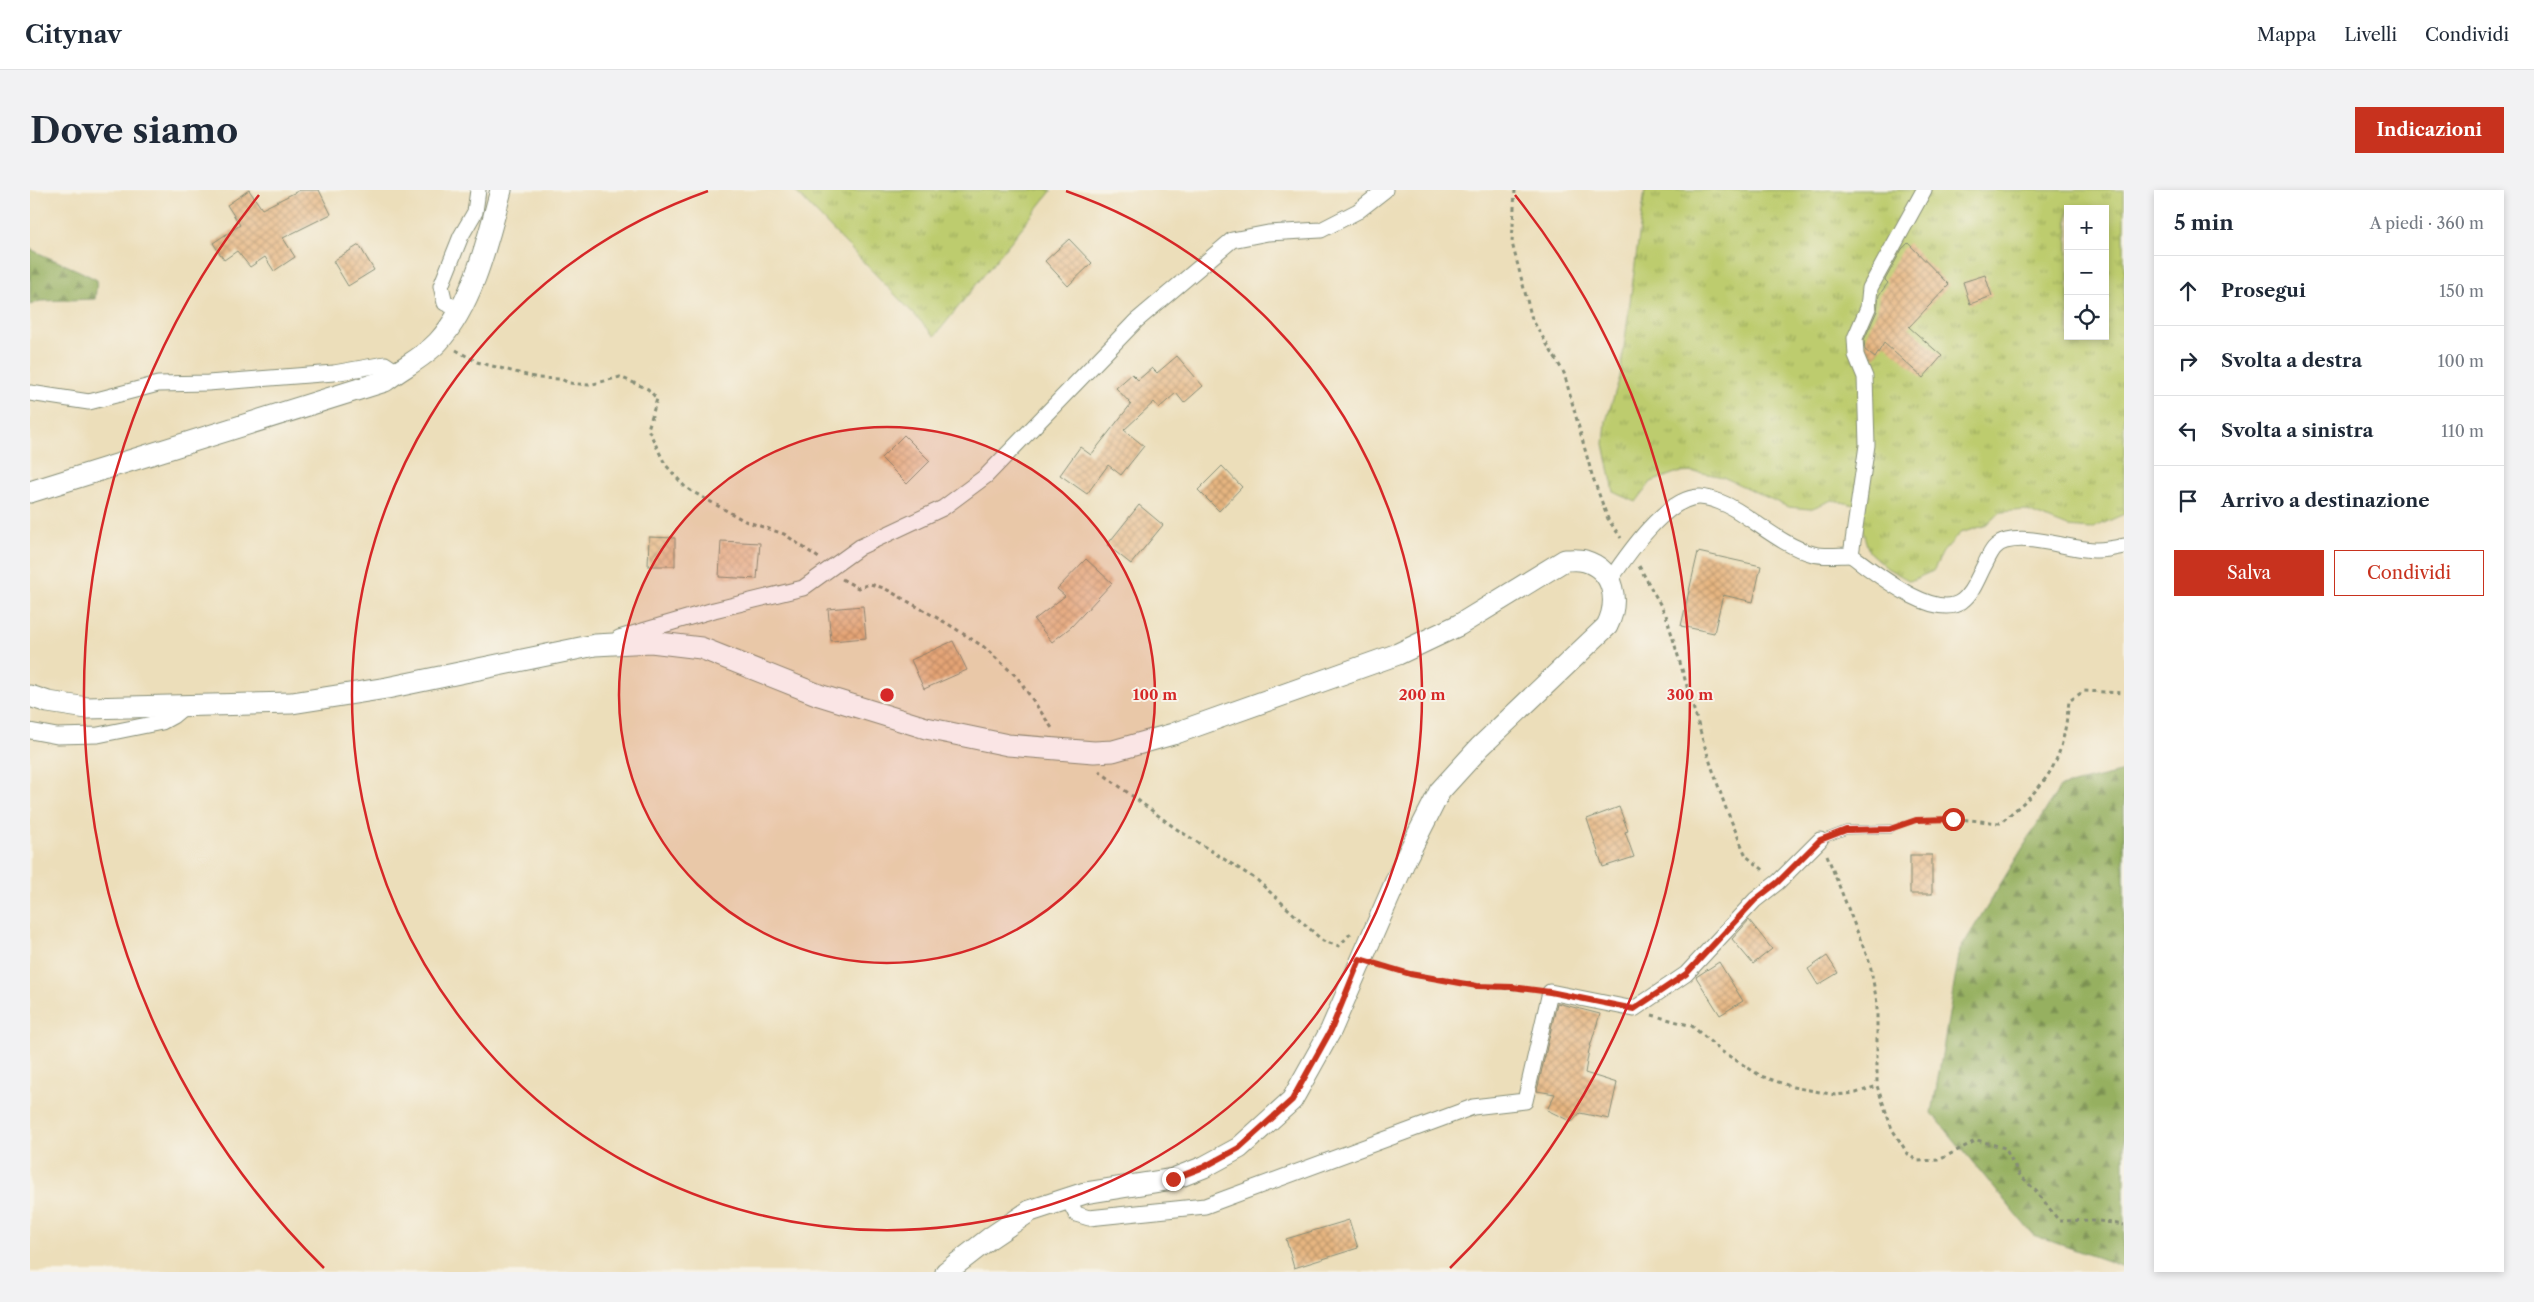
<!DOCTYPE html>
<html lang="it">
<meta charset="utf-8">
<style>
body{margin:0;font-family:"Libre Caslon Text",serif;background:#f2f2f3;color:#1f2937}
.controls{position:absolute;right:15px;top:15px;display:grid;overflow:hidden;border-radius:0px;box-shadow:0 2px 8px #0003}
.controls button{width:45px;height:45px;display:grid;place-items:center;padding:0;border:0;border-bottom:1px solid #e0e1e3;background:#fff;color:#1f2937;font:25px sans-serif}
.stop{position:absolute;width:15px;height:15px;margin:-11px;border:4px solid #c8321e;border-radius:50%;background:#fff}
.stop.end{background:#c8321e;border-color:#fff;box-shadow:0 1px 5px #0008}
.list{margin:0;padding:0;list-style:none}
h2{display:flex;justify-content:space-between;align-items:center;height:65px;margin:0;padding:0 20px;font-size:21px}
h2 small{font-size:16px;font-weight:400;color:#747a83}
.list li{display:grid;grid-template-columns:32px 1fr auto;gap:15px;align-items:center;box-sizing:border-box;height:70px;padding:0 20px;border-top:1px solid #e0e1e3}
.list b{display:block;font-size:19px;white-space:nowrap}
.list em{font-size:16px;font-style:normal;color:#747a83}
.actions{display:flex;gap:10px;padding:15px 20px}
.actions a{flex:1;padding:11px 0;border:1px solid #c8321e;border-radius:0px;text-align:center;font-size:18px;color:#c8321e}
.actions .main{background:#c8321e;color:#fff}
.icon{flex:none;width:28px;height:28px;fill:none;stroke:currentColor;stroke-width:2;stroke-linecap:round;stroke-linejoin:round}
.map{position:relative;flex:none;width:2094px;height:1082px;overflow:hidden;border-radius:0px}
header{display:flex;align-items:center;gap:30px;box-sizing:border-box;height:70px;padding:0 25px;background:#fff;border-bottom:1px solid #e0e1e3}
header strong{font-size:24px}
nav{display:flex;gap:28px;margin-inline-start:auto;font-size:18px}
.intro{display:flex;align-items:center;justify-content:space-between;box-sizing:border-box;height:120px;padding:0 30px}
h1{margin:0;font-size:35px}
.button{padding:12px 22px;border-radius:0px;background:#c8321e;color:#fff;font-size:18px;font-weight:700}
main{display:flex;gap:30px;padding:0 30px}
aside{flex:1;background:#fff;border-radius:0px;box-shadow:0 2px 8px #0003}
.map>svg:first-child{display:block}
.grass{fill:url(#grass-tufts);stroke:#6e8451;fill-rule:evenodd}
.forest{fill:url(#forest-firs);stroke:#5a764a}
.building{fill:url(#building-cross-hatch)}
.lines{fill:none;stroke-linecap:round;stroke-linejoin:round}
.lane-casing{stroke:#868e77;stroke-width:9}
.street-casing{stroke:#868e77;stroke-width:17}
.secondary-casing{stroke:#868e77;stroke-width:23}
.path{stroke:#868e77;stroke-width:3;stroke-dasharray:4 4;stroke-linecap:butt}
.lane{stroke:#fff;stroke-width:8}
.street{stroke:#fff;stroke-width:15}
.secondary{stroke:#fff;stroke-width:21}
.route{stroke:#c8321e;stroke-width:6}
.ring{fill:none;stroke:#d62828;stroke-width:2.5}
.centre{fill:#d62828;stroke:#f7f3e8;stroke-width:2.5}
.ring-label{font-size:15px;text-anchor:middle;font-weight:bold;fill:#d62828;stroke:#f7f3e8;stroke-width:4;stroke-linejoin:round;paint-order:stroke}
</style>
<header>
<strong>Citynav</strong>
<nav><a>Mappa</a><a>Livelli</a><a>Condividi</a></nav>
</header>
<div class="intro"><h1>Dove siamo</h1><a class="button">Indicazioni</a></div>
<main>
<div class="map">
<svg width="2094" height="1082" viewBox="0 0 2094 1082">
<defs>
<pattern id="grass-tufts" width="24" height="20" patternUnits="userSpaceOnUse" patternTransform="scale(1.25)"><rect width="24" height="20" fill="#bdcc6e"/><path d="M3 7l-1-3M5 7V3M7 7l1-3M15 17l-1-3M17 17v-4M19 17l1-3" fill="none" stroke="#99a75b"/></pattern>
<pattern id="forest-firs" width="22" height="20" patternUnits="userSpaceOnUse" patternTransform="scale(1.25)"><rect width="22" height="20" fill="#96b061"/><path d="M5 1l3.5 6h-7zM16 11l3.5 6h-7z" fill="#7a9051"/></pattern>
<pattern id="building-cross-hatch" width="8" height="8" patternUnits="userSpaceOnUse" patternTransform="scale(1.25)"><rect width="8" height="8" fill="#e7b681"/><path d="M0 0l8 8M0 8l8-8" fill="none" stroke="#bb956a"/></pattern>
</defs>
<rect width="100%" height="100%" fill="#f7f3e8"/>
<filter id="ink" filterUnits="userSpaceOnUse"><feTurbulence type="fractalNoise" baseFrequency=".02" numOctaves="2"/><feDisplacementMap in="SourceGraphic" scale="10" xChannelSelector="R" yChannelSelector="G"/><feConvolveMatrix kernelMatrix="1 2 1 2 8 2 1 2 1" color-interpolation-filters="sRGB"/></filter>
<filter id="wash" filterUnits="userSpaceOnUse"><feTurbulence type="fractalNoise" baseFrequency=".0096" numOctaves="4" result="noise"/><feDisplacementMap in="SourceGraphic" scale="20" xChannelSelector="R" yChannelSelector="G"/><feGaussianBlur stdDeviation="1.12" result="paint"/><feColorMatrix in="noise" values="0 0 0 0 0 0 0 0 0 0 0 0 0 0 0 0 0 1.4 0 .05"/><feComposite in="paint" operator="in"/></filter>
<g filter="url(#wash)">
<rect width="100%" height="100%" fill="#ecdeba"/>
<g class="grass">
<polygon points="764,0 1022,0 905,146"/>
<path d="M 1615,0 L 2094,0 L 2094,324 L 2061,339 L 2038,337 L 1995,320 L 1971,322 L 1954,336 L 1930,343 L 1913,362 L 1903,381 L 1880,391 L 1857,378 L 1839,362 L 1825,315 L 1802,310 L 1780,319 L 1758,317 L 1693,287 L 1668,282 L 1645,283 L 1621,292 L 1606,312 L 1584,302 L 1574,254 L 1576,231 L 1590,187 ZM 2038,19 L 2075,19 L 2075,146 L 2038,146 Z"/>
</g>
<g class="forest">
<path d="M 0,59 C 22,70 46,78 67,90 L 65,109 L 10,111 L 0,115 Z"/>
<polygon points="2094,582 2094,1077 2003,1045 1902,923 1930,760 2030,597"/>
</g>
<g id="blocks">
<g class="building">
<polygon points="219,0 232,19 270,0 289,0 301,24 253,48 265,67 244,81 235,67 220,77 207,61 194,70 183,53 210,35 197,15"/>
<polygon points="1039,49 1062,73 1038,96 1015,71"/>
<polygon points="1878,53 1919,95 1879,137 1912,166 1893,188 1854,153 1845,168 1835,160 1834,150 1847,121 1849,105 1858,93 1855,90 1872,59"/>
<polygon points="329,55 344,80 318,96 303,71"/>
<polygon points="1955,85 1962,106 1940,114 1933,92"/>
<polygon points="1147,166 1173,196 1154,213 1146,203 1129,218 1124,212 1094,240 1114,256 1091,285 1078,275 1057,304 1030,285 1050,257 1061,265 1101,214 1086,198 1102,184 1108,190 1122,178 1127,183"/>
<polygon points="874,245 900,271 877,294 851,268"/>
<polygon points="1192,276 1212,297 1189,321 1168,300"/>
<polygon points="1109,315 1133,335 1101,374 1077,355"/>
<polygon points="619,347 645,348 645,376 618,376"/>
<polygon points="691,351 730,353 727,389 689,387"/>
<polygon points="1668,362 1731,376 1723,412 1693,405 1684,443 1651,436"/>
<polygon points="1056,369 1082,393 1041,437 1022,452 1004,430 1035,406 1027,399"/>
<polygon points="833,416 836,448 801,451 798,419"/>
<polygon points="923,451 937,480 894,499 881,470"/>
<polygon points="1589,617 1598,641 1595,642 1604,667 1573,677 1557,629"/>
<rect x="1880" y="665" width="22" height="39"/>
<polygon points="1719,730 1742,759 1723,774 1702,749"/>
<polygon points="1797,766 1808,783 1788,795 1778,779"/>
<polygon points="1689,772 1713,811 1690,825 1666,787"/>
<polygon points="1527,813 1570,824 1559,860 1555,883 1587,893 1579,929 1550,923 1542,932 1517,920 1525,904 1507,901"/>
<polygon points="1319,1030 1328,1058 1264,1078 1256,1049"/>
</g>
</g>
</g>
<g filter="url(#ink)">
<use href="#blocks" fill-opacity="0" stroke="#868e77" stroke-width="1"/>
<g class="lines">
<defs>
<polyline id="lane" points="1790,650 1816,640 1860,639"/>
<g id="street">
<polyline points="429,119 415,113 411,96 431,46 445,22 448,0"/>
<polyline points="0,203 59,212 128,194 178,193 304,183 355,174 367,182"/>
<path d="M 1821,365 C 1843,381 1905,432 1932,411 C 1943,403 1948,387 1954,376 C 1960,365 1963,354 1976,351 C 2003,344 2040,360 2067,360 C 2076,360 2085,358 2094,356"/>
<path d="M 1580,390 C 1597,365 1637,306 1670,307 C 1682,308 1697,314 1706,320 C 1731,335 1754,356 1783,364 C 1794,367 1809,365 1821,365 L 1837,255 L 1835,187 L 1826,165 L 1825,148 L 1838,118 L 1840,98 L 1894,0"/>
<polyline points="589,448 684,420 773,398 830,357 913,318 956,286 1106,131 1202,50 1238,43 1291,40 1328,21 1355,0"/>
<polyline points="0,541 27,546 68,545 132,532 143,526 155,516"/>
<polyline points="1038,1009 1046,1024 1059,1028 1175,1016 1443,917 1495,911 1520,802 1604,819 1656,784 1725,710 1748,692 1790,650"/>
</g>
<g id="secondary">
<path d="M 0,302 L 355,191 C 373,177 393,168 408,152 C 443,114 458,49 471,0"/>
<path d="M 0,506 L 18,512 L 57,518 L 262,513 L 357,498 L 565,455 L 621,452 L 671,458 L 789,505 L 896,538 L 978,555 L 1064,562 L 1083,561 L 1143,544 L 1368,464 L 1429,435 L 1535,370 C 1541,370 1549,369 1555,371 C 1585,380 1589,412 1577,436 L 1450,557 L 1410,601 L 1376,668 L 1301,840 L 1262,910 L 1209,958 L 1174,977 L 1143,989 L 1055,1003 L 1000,1021 L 960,1048 L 916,1082"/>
</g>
</defs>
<use href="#lane" class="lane-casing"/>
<use href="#street" class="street-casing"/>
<use href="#secondary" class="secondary-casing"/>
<g class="path">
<polyline points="1485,0 1482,53 1502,129 1534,183 1562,285 1578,329 1591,348"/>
<polyline points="426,160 447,172 508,188 531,189 539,193 559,195 590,187 618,199 627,209 618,239 635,274 656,298 715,331 754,344 789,368"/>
<polyline points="1609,376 1636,425 1674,554 1695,616 1716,666 1736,682"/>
<polyline points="812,389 828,398 840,394 854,398 918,434 954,457 987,487 1024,541"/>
<polyline points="1069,581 1145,638 1227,690 1293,751 1309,756 1322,742"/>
<path d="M 1871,635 C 1902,624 1937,630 1970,633 C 2019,592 2032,577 2039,511 L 2054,501 L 2094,503"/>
<polyline points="1797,665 1840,774 1847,813 1847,896 1862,939 1878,964 1887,971 1909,970 1947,950 1975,958 1989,984 2007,1002 2029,1031 2063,1030 2094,1035"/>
<polyline points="1348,774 1380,784 1447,796 1504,800"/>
<polyline points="1622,825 1662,836 1691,861 1731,886 1763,897 1805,905 1826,903 1847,896"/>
</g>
<use href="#lane" class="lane"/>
<use href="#street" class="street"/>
<use href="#secondary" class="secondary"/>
</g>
</g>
<g class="lines" filter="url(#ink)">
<polyline class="route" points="1143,989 1174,977 1209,958 1262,910 1301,840 1330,769 1380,784 1447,796 1482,797 1520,802 1604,819 1656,784 1725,710 1748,692 1790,650 1816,640 1860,639 1886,630 1923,629"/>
</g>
<circle cx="857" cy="505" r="268" fill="#d62828" fill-opacity=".12"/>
<g class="ring">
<circle cx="857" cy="505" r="268"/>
<path d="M1036 1A535 535 0 1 1 678 1"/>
<path d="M294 1078A803 803 0 0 1 229 5M1485 5A803 803 0 0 1 1420 1078"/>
</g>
<circle cx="857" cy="505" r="8" class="centre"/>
<g class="ring-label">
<text x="1125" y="510">100 m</text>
<text x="1392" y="510">200 m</text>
<text x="1660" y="510">300 m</text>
</g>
</svg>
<div class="controls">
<button>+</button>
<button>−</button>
<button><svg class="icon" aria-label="locate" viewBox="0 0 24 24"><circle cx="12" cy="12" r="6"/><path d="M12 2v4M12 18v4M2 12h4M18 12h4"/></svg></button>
</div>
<div class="stop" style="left:1923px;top:629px"></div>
<div class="stop end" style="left:1143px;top:989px"></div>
</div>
<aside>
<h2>5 min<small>A piedi · 360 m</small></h2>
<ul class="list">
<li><svg class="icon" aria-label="ahead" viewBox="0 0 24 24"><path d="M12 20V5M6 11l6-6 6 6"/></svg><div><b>Prosegui</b></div><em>150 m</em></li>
<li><svg class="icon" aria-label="right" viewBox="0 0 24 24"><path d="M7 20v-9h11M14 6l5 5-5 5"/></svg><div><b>Svolta a destra</b></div><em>100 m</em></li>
<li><svg class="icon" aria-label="left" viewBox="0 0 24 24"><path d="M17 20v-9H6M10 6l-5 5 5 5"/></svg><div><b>Svolta a sinistra</b></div><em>110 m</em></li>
<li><svg class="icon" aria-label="arrive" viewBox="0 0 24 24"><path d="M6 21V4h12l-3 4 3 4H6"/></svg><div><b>Arrivo a destinazione</b></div></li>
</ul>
<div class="actions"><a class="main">Salva</a><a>Condividi</a></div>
</aside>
</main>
